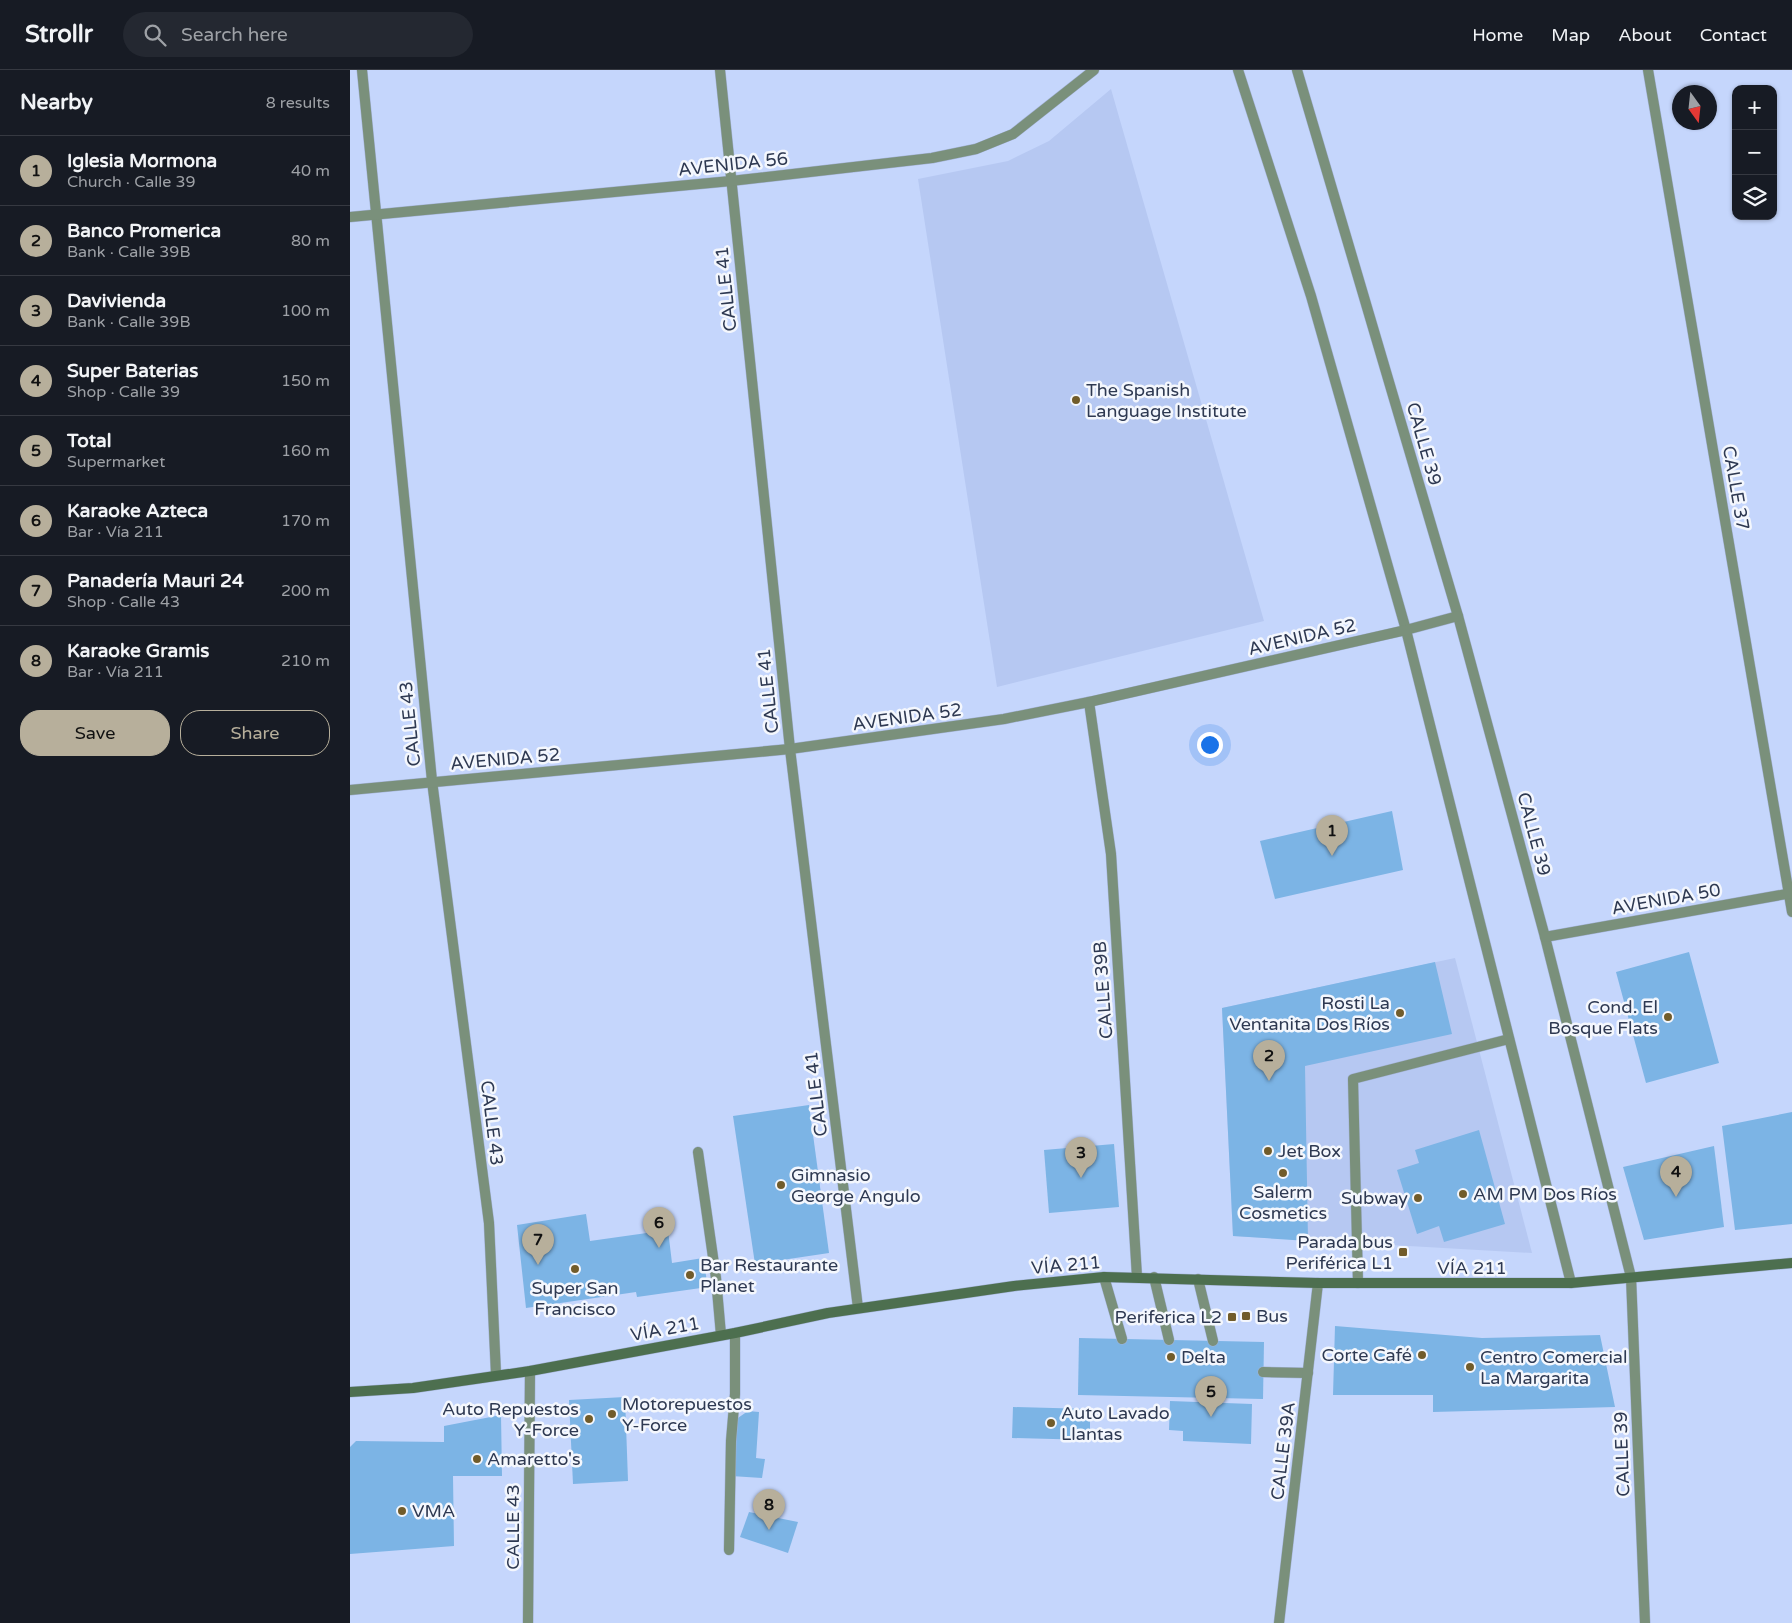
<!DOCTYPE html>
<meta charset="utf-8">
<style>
body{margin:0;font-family:"Varela Round",sans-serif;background:#242831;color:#f1f3f6}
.controls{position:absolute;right:15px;top:15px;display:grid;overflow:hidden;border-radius:10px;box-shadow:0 1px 4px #0004}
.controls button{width:45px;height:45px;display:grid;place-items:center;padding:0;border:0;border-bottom:1px solid #363941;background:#171b24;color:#f1f3f6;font:25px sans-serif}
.compass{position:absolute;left:1322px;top:15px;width:45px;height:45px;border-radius:50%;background:#171b24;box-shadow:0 1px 4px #0004;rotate:165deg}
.you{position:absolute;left:859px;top:674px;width:18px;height:18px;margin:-12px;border:4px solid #fff;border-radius:50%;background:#1a73e8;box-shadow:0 0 0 8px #1a73e833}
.badge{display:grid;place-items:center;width:32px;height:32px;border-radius:50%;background:#b7af9b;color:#111;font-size:16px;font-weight:700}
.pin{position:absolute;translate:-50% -41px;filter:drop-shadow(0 1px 2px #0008)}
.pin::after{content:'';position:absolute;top:26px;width:18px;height:15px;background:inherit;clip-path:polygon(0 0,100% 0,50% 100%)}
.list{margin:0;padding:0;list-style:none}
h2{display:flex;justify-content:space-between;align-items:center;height:65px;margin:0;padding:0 20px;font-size:21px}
h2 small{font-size:16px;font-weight:400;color:#9ea1a6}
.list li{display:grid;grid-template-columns:32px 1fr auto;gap:15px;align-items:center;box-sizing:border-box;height:70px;padding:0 20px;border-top:1px solid #363941}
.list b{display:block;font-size:19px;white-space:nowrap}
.list p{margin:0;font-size:16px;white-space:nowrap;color:#9ea1a6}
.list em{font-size:16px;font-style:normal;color:#9ea1a6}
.actions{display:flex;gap:10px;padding:15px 20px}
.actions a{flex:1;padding:11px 0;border:1px solid #b7af9b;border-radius:20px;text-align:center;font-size:18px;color:#b7af9b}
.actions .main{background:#b7af9b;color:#111}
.icon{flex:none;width:28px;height:28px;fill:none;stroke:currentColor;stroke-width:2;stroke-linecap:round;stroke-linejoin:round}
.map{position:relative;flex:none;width:1442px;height:1553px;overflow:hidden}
header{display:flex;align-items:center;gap:30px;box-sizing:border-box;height:70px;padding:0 25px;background:#171b24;border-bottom:1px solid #363941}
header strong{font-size:24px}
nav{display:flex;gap:28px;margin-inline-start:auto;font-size:18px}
.search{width:350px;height:45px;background:#242831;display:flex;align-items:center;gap:12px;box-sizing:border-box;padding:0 18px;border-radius:28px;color:#9ea1a6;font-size:19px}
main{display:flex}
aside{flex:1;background:#171b24}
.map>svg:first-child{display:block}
.built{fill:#b6c8f2}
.building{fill:#7cb4e5}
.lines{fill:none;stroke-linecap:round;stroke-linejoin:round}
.service-casing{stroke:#a4b3d7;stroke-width:11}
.minor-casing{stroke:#a4b3d7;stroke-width:11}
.tertiary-casing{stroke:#a4b3d7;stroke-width:11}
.secondary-casing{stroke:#a4b3d7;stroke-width:11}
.service{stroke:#7a907b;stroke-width:10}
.minor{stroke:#7a907b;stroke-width:10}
.tertiary{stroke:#7a907b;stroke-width:10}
.secondary{stroke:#4d6f4f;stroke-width:10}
.poi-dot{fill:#715c2b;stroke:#f4f7fd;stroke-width:2}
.labels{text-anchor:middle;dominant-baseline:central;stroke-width:5;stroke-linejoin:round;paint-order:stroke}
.street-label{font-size:18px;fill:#2e3952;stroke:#f4f7fd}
.poi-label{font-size:18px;fill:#2e3952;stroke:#f4f7fd;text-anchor:start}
</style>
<header>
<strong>Strollr</strong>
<div class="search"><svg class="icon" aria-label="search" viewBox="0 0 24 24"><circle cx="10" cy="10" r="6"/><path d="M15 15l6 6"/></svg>Search here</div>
<nav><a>Home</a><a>Map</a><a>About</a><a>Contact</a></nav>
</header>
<main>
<aside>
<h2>Nearby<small>8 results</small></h2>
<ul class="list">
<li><span class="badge">1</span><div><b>Iglesia Mormona</b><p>Church · Calle 39</p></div><em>40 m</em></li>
<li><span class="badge">2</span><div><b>Banco Promerica</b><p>Bank · Calle 39B</p></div><em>80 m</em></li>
<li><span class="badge">3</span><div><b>Davivienda</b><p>Bank · Calle 39B</p></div><em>100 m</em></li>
<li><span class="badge">4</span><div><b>Super Baterias</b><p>Shop · Calle 39</p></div><em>150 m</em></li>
<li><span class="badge">5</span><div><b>Total</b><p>Supermarket</p></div><em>160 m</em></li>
<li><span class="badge">6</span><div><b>Karaoke Azteca</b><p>Bar · Vía 211</p></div><em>170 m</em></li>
<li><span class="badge">7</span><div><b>Panadería Mauri 24</b><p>Shop · Calle 43</p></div><em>200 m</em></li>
<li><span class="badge">8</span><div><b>Karaoke Gramis</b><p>Bar · Vía 211</p></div><em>210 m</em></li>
</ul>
<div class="actions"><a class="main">Save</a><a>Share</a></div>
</aside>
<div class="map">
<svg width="1442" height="1553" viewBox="0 0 1442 1553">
<rect width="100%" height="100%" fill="#c5d6fc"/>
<g class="built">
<polygon points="761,19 914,551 647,617 568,109 658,91 699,71"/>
<polygon points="1105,888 1182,1183 883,1166 872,938"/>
</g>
<g class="building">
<polygon points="1042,741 1053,800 925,829 910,771"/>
<polygon points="1339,882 1369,993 1296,1013 1266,902"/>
<polygon points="1085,892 1102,964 955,996 958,1171 883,1166 872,938"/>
<polygon points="459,1035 479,1183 405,1194 383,1046"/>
<polygon points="1442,1042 1442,1154 1385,1160 1372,1056"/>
<polygon points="1129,1060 1155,1154 1094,1172 1089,1156 1067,1164 1047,1100 1069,1093 1065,1080"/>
<polygon points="764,1074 769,1137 699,1143 694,1080"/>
<polygon points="1364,1076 1374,1157 1294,1170 1273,1097"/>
<polygon points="236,1144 240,1171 318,1160 322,1193 353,1188 358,1217 287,1227 286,1222 176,1238 167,1155"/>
<polygon points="985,1256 1132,1268 1250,1265 1265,1337 1083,1342 1083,1325 983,1325"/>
<polygon points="729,1268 914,1272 913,1329 728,1325"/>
<polygon points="275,1327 278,1411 223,1414 219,1330"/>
<polygon points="820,1331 902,1334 901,1374 833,1371 833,1361 819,1360"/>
<polygon points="663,1337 740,1339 740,1370 662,1368"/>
<polygon points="398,1341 409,1342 406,1388 415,1389 412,1408 381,1406 385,1350"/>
<polygon points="151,1345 152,1406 103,1406 104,1476 0,1484 0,1377 6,1371 94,1372 94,1356"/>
<polygon points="399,1442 448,1452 438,1483 390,1467"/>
</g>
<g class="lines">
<defs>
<g id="service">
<polyline points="348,1082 366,1208 371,1265"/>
<polyline points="754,1207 772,1269"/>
<polyline points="804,1207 819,1270"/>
<polyline points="848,1209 863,1271"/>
<polyline points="1008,1213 1003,1009 1159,969"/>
<polyline points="913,1302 958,1303"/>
<polyline points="379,1480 381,1371 385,1324 385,1263"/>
</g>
<g id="minor">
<polyline points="12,0 82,711 139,1153 146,1304"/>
<polyline points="370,0 440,679 508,1238"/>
<polyline points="888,0 961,226 1056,560 1221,1213"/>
<polyline points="947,0 1108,546 1195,867 1281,1207 1295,1553"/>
<polyline points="1298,0 1442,842"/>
<polyline points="0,147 381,111 582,88 626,79 663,64 744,0"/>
<polyline points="739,632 761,784 787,1207"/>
<polyline points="0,720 440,679 654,649 739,632 1056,560 1108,546"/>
<polyline points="1195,867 1442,823"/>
<polyline points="929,1553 968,1213"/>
</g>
<polyline id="tertiary" points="178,1553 180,1301"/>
<polyline id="secondary" points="0,1322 63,1318 180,1301 385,1263 478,1243 664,1216 754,1207 968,1213 1221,1213 1442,1193"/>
</defs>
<use href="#service" class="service-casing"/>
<use href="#minor" class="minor-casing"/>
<use href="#tertiary" class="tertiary-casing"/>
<use href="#secondary" class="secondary-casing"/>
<use href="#service" class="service"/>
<use href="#minor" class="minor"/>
<use href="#tertiary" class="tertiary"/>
<use href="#secondary" class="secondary"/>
</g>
<g class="poi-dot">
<circle cx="726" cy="330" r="5"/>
<circle cx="1050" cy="943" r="5"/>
<circle cx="1318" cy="947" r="5"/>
<circle cx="918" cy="1081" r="5"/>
<circle cx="933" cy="1103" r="5"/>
<circle cx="431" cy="1115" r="5"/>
<circle cx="1113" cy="1124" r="5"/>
<circle cx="1068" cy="1128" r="5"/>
<rect x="1048" y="1177" width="10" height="10" rx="2.5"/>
<circle cx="225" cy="1199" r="5"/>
<circle cx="340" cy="1205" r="5"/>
<rect x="891" y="1241" width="10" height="10" rx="2.5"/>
<rect x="877" y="1242" width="10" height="10" rx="2.5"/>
<circle cx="1072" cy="1285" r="5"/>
<circle cx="821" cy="1287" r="5"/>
<circle cx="1120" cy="1297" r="5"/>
<circle cx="262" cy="1344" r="5"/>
<circle cx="239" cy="1349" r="5"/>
<circle cx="701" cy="1353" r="5"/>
<circle cx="127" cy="1389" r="5"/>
<circle cx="52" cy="1441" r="5"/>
</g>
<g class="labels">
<g class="street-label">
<text transform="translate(383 94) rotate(-6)">AVENIDA 56</text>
<text transform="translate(376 219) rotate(-96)">CALLE 41</text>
<text transform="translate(1074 374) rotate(74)">CALLE 39</text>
<text transform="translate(1386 418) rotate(80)">CALLE 37</text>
<text transform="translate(952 567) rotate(-13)">AVENIDA 52</text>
<text transform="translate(418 621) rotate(-96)">CALLE 41</text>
<text transform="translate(557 647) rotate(-8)">AVENIDA 52</text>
<text transform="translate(60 654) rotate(-96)">CALLE 43</text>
<text transform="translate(155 689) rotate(-5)">AVENIDA 52</text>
<text transform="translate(1184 764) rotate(75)">CALLE 39</text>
<text transform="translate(1316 829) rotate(-10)">AVENIDA 50</text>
<text transform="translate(753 920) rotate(-94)">CALLE 39B</text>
<text transform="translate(466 1024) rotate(-97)">CALLE 41</text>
<text transform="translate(142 1053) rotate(83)">CALLE 43</text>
<text transform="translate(716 1195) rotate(-5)">VÍA 211</text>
<text x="1122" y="1198">VÍA 211</text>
<text transform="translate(315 1259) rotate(-10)">VÍA 211</text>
<text transform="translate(933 1381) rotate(-83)">CALLE 39A</text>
<text transform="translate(1272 1384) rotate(-92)">CALLE 39</text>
<text transform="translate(163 1457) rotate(-90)">CALLE 43</text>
</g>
<g class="poi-label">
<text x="736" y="320">The Spanish<tspan x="736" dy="21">Language Institute</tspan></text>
<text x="1040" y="933" text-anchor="end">Rosti La<tspan x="1040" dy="21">Ventanita Dos Ríos</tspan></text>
<text x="1308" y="937" text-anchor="end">Cond. El<tspan x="1308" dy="21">Bosque Flats</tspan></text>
<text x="928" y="1081">Jet Box</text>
<text x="441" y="1105">Gimnasio<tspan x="441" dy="21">George Angulo</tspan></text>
<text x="933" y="1122" text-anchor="middle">Salerm<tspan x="933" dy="21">Cosmetics</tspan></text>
<text x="1123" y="1124">AM PM Dos Ríos</text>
<text x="1058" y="1128" text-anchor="end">Subway</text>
<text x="1043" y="1172" text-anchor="end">Parada bus<tspan x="1043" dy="21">Periférica L1</tspan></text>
<text x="350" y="1195">Bar Restaurante<tspan x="350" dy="21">Planet</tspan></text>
<text x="225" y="1218" text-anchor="middle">Super San<tspan x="225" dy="21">Francisco</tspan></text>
<text x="906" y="1246">Bus</text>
<text x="872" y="1247" text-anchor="end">Periferica L2</text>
<text x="1062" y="1285" text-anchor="end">Corte Café</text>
<text x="831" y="1287">Delta</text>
<text x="1130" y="1287">Centro Comercial<tspan x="1130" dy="21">La Margarita</tspan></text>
<text x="272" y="1334">Motorepuestos<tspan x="272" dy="21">Y-Force</tspan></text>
<text x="229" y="1339" text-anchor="end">Auto Repuestos<tspan x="229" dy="21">Y-Force</tspan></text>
<text x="711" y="1343">Auto Lavado<tspan x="711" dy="21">Llantas</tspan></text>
<text x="137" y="1389">Amaretto's</text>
<text x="62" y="1441">VMA</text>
</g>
</g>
</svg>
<div class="controls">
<button>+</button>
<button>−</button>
<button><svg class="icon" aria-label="layers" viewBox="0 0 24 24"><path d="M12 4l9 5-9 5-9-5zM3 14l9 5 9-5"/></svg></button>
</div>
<svg class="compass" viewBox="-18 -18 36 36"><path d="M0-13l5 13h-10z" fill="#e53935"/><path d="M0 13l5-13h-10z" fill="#9ea1a6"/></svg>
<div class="you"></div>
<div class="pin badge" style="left:982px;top:786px">1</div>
<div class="pin badge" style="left:919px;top:1011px">2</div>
<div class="pin badge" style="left:731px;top:1108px">3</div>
<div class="pin badge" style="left:1326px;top:1127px">4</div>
<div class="pin badge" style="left:861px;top:1347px">5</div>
<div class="pin badge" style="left:309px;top:1178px">6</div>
<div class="pin badge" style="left:188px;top:1195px">7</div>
<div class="pin badge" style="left:419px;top:1460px">8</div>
</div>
</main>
